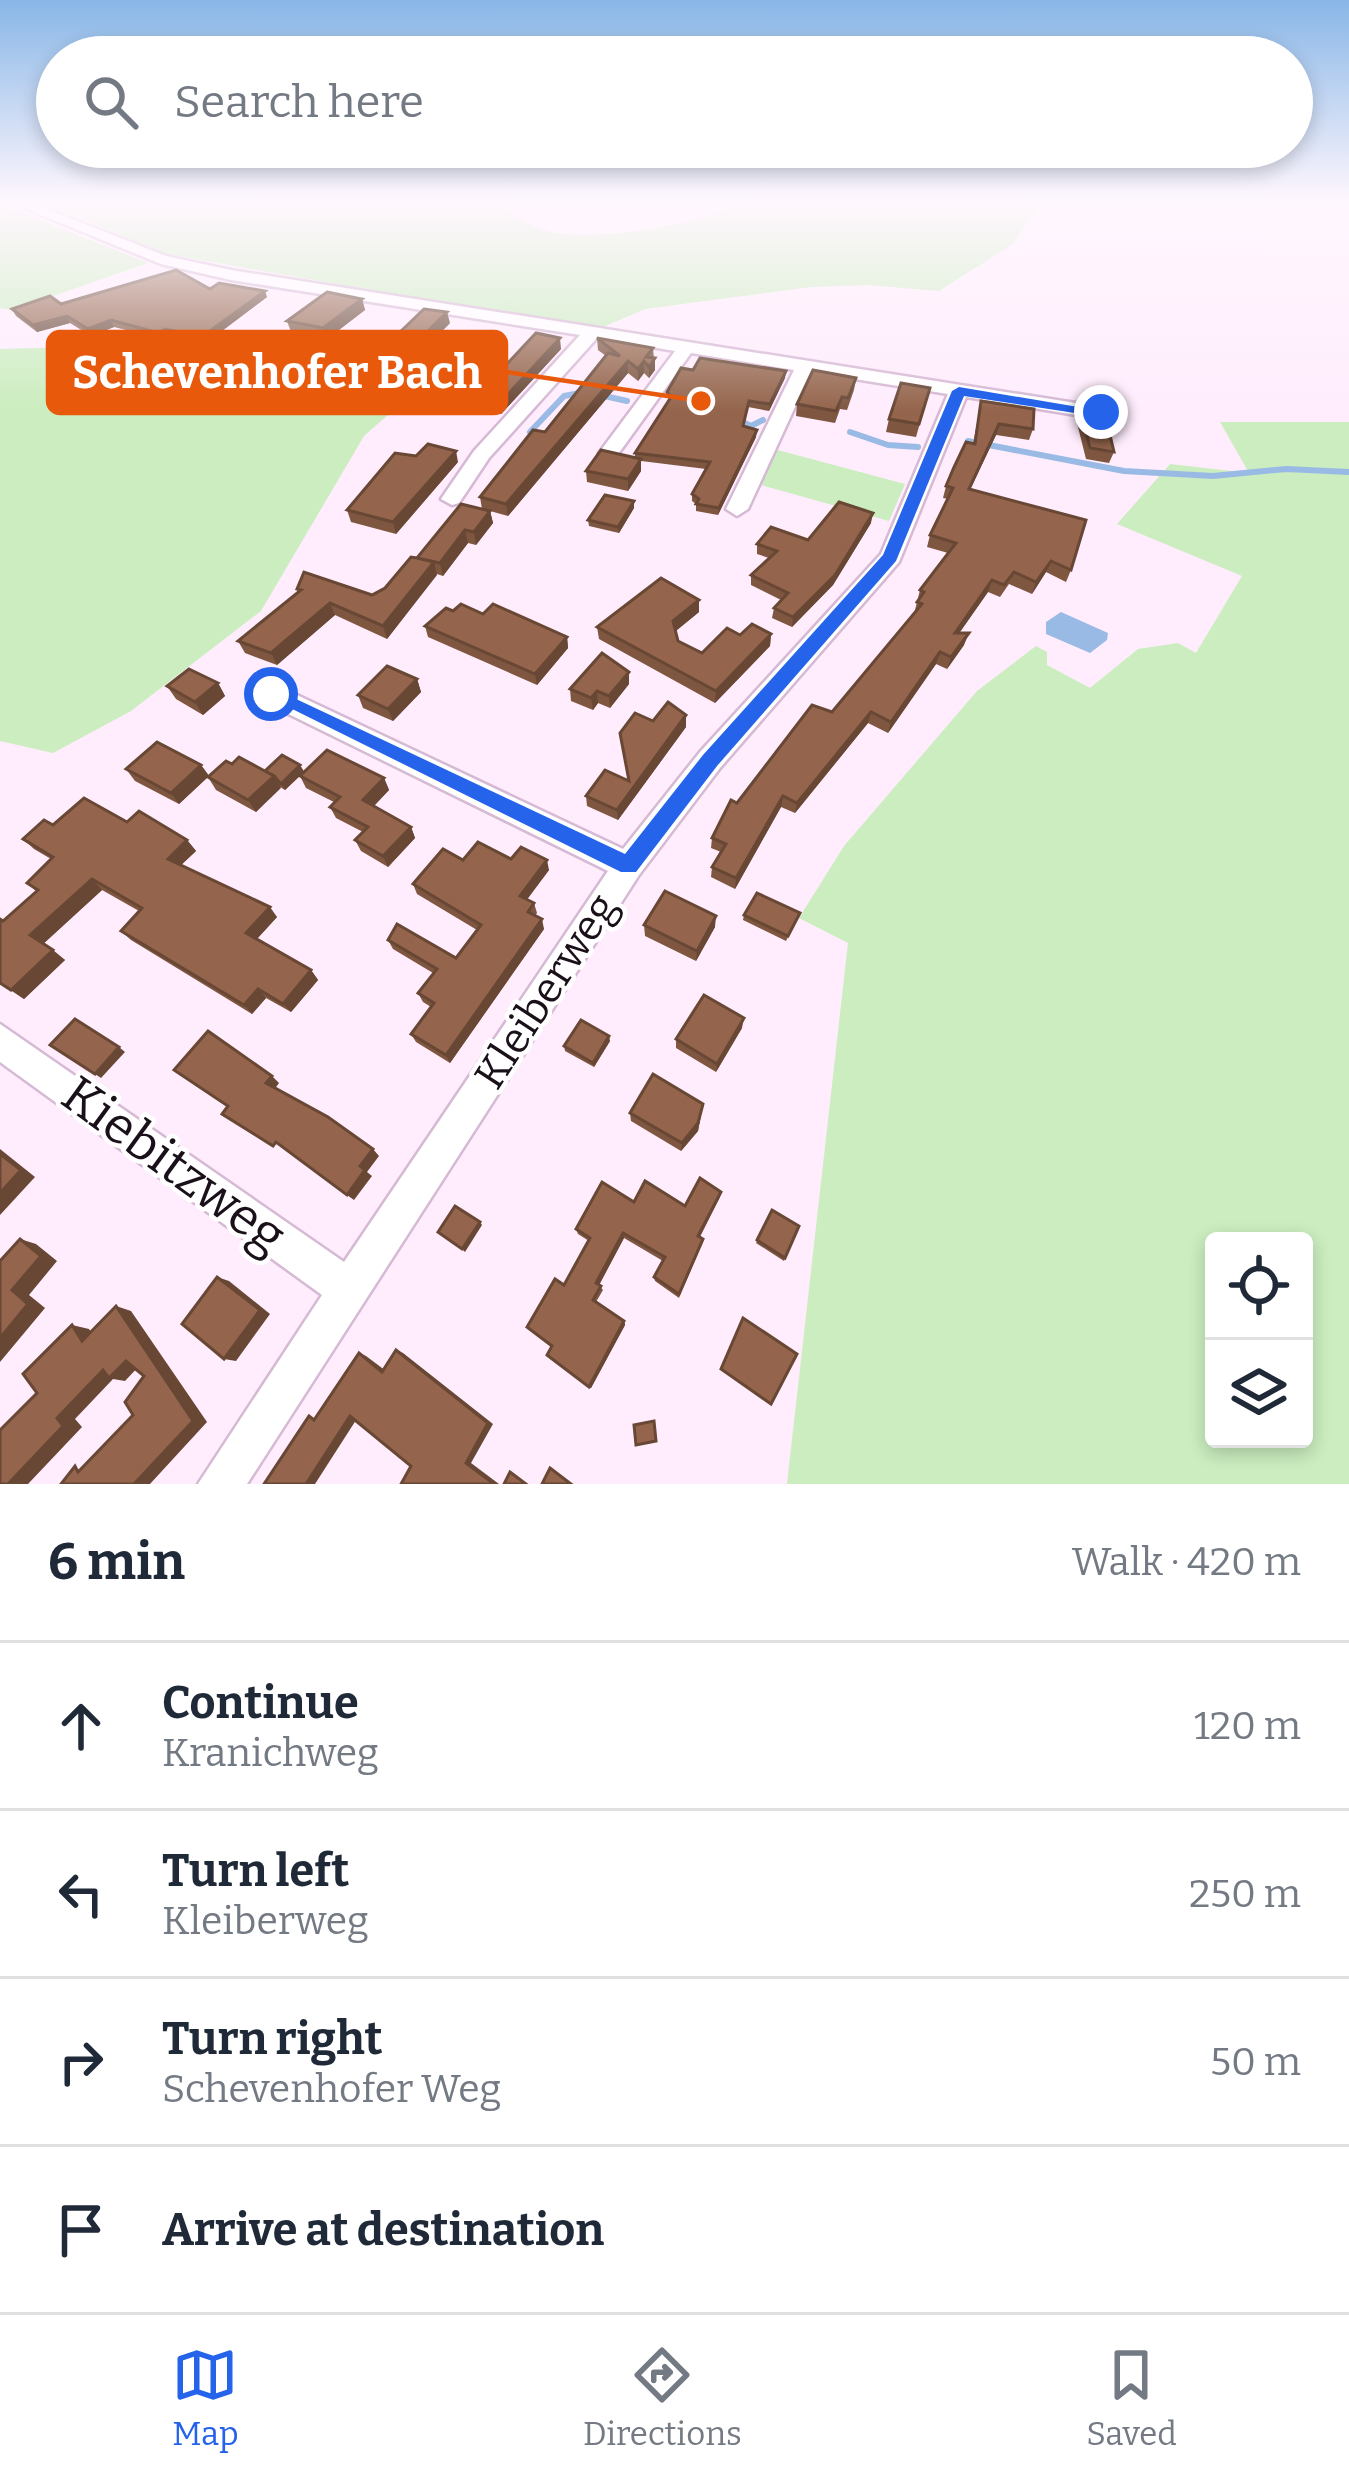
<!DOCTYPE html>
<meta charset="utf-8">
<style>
body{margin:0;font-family:Bitter,serif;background:#f2f2f3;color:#1f2937}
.controls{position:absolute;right:36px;bottom:36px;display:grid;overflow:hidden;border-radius:12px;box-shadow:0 6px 18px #0003}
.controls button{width:108px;height:108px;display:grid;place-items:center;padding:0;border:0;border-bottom:3px solid #e0e1e3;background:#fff;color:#1f2937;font:60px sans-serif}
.stop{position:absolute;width:36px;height:36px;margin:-27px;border:9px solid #2563eb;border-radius:50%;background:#fff}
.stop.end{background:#2563eb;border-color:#fff;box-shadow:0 3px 12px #0008}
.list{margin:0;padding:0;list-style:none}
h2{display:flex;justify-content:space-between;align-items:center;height:156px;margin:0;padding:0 48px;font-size:51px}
h2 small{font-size:39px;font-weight:400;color:#747a83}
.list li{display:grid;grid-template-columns:78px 1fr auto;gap:36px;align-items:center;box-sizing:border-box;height:168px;padding:0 48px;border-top:3px solid #e0e1e3}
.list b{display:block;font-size:45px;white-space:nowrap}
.list p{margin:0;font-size:39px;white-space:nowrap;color:#747a83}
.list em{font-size:39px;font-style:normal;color:#747a83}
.icon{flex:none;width:66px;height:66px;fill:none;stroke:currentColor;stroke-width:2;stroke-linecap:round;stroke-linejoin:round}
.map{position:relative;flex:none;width:1349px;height:1484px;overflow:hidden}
.search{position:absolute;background:#fff;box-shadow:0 6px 18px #0003;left:36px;right:36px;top:36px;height:132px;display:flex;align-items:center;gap:30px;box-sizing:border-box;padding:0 42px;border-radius:66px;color:#747a83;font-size:45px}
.sheet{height:828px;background:#fff}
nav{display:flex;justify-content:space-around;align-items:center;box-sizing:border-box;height:168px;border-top:3px solid #e0e1e3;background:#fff;font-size:33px;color:#747a83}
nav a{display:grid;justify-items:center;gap:6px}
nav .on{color:#2563eb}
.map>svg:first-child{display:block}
.green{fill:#cbedbf;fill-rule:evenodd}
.water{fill:#99bae5}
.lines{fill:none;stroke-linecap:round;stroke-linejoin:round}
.stream{stroke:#99bae5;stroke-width:6}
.minor-casing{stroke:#d6b9d4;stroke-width:5}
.minor{fill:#fff;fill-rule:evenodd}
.wall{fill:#7f5741}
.shaded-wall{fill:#684735}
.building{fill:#94654c;stroke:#684735;stroke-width:3}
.route{fill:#2563eb}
.labels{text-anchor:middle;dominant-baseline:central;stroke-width:9;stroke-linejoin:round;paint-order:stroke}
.street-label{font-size:42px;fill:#1a101a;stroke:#fff}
.near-street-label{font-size:51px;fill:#1a101a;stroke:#fff}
.leader{fill:none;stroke:#e8590c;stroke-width:4.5}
.callout-dot{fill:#e8590c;stroke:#fff;stroke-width:4.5}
.callout{fill:#e8590c;stroke:#e8590c;stroke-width:4.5}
.callout-label{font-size:45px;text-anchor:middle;font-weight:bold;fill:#fff}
</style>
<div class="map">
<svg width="1349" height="1484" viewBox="0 0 1349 1484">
<rect width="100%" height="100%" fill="#ffedfd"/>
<g class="green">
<path d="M 47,203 L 494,203 C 509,212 527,225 544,230 C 590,244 699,225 741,203 L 1040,203 L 1013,244 L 939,291 L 868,285 L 812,287 L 645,309 L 596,330 L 161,253 Z"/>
<polygon points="0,204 148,263 13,310 0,308"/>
<polygon points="170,344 266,374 406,399 364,436 261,611 131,711 53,753 0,741 0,349"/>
<path d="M 1220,422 L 1349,422 L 1349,1484 L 787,1484 L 848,943 L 799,918 L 844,846 L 977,691 L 1036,646 L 1047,652 L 1047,665 L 1090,688 L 1138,649 L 1178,643 L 1196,653 L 1242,576 L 1117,524 L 1170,464 L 1249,473 ZM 1214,1241 L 1304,1241 L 1304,1439 L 1214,1439 Z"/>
<polygon points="774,449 905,484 889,521 758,484"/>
</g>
<polygon class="water" points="1061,612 1108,633 1107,640 1090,653 1046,634 1046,622"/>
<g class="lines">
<g class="stream">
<polyline points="600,395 627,401"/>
<polyline points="736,419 751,426 763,420"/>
<polyline points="530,432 564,396 585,392"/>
<polyline points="850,432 888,445 918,447"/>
<polyline points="968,441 1124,471 1213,476 1286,469 1349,472"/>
</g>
<defs>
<polygon id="minor" points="12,203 32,203 166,256 231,270 1101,407 1110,413 1101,419 966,397 899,562 720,768 639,875 247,1484 198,1484 322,1295 0,1062 0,1024 344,1262 608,871 262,701 258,694 262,687 280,687 623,849 700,752 881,554 948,394 811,372 748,509 737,516 726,509 794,370 691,353 616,457 609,459 599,453 675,351 597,338 489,458 459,503 452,505 441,499 474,451 580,335 231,280 161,264"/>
</defs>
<use href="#minor" class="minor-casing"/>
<use href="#minor" class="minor"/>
</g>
<g class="wall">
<polygon points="210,289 267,297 206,343 168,336 162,339 114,327 91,336 70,323 37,332 16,316 12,309"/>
<polygon points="362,299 365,310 327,339 291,332 287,321"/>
<polygon points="450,323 438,335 440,344 433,350 506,365 561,349 501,414 384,385 381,374 384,371 379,366 376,355"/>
<polygon points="597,338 653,348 655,370 649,378 644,373 638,381 628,373 508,516 490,511 493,523 476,545 468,543 443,576 437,574 387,639 335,615 277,665 245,653 238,641 298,592 297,589 372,595 385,588 417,558 482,509 480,497 545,432 606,356 598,350"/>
<polygon points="785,378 769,411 748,407 744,426 756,437 718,515 696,511 696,504 692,501 692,494 706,469 641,461 641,471 628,491 587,482 586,471 635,458 635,453 669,401 667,392"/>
<polygon points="856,378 854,390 847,410 840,409 835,423 796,416 797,404"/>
<polygon points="930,388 916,437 886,432 889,419"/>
<polygon points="981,401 1033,429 1029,440 996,435 970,489 1071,570 1066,582 1046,572 1032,594 1009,584 1000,597 988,592 959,633 964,645 947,669 936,664 888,733 868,723 795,813 781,807 735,889 711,877 712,867 721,852 711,848 712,838 737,803 832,712 914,614 920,590 948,553 927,547 930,535 948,499 943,498 946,486 973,444"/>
<polygon points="1081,412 1114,452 1109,463 1086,459 1077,423"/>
<polygon points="458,462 396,534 351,522 347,510"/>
<polygon points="634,508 619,533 589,526 588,520"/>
<polygon points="871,523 833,585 792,627 772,618 774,608 781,600 751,585 751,575 769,558 757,554 757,544 808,540"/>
<polygon points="453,611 483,614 567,637 568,648 537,685 428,637 425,626"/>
<polygon points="699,612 676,631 678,641 702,653 740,635 771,634 770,646 715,703 599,639 597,627"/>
<polygon points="629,672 629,684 610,708 598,703 593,710 571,701 570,689"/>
<polygon points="417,679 421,692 393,721 363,708 358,695"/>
<polygon points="218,683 225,696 203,715 176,699 167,686"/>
<polygon points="686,715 686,727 618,820 587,806 586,796 628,780 620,733 653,721"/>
<polygon points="232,764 265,771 300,765 304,772 285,790 280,787 256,812 216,790 208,777"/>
<polygon points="201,765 209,776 179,804 135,781 126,769"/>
<polygon points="300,776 384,778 389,790 374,806 411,827 415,838 388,867 361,851 355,840 363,832 336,818 330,807 334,802 306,788"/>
<polygon points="127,822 187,840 196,851 181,865 277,917 257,939 311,970 318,980 291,1012 266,998 252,1014 131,940 121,931 139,911 102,890 43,944 65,960 24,999 0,983 3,921 36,891 27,883 51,859 34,849 23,839 53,825"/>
<polygon points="511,859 549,870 527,899 534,903 537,913 535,916 544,929 450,1063 416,1042 411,1034 431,1007 423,1002 418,993 433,973 393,949 388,940 456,958 477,930 417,894 413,884 463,860"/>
<polygon points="800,913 786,941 743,920 744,915"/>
<polygon points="644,925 715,927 696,961 645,936"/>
<polygon points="742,1028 716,1072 676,1048 676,1039"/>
<polygon points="610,1041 594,1067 565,1051 564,1046"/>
<polygon points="703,1104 698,1131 681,1151 631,1121 630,1113"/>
<polygon points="720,1197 700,1237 703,1239 702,1244 679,1298 655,1281 654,1277 663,1261 624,1238 599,1285 603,1290 596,1302 624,1321 625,1325 591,1388 547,1355 552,1347 564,1285 589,1241 578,1234 576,1229 634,1202 685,1206"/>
<polygon points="772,1210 799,1226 784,1261 756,1243"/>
</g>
<g class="shaded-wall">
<polygon points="265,291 267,297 206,343 203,336"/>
<polygon points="362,299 365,310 327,339 323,328"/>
<polygon points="447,312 450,323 438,335 440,344 423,358 421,347 428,331"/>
<polygon points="67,316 70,323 37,332 33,325"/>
<polygon points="111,320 114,327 91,336 88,329"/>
<polygon points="560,338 561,349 501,414 500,403"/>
<polygon points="655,358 655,370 649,378 649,367"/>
<polygon points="628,361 628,373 508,516 506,504"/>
<polygon points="644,361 644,373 638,381 638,369"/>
<polygon points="786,371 785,378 769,411 770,404"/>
<polygon points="999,424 996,435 965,500 969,489"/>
<polygon points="757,430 756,437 718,515 719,508"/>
<polygon points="456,451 458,462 396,534 393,522"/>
<polygon points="641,459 641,471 628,491 628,479"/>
<polygon points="634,501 634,508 619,533 618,527"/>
<polygon points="490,511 493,523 476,545 474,532"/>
<polygon points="873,513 871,523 833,585 792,627 793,617"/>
<polygon points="465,530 468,543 443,576 440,563"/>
<polygon points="1051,561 1046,572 1032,594 1036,582"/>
<polygon points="434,562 437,575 387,639 383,626"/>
<polygon points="992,580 988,592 951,645 955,633"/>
<polygon points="699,600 699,612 673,633 673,621"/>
<polygon points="330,603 335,615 277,665 271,653"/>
<polygon points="969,633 964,645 947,669 951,657"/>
<polygon points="771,634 770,646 715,703 716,691"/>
<polygon points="567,637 568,648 537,685 535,674"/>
<polygon points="940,652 936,664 888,733 891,722"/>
<polygon points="629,672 629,684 610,708 609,696"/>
<polygon points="417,679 421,692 393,721 388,709"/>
<polygon points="218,683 225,696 203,715 195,702"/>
<polygon points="597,691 598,703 593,710 591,698"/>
<polygon points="871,712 868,723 795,813 797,803"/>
<polygon points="686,715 686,727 618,820 617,810"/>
<polygon points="201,765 209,776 179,804 171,793"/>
<polygon points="300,765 304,772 285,790 281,784"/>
<polygon points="274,776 281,788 256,812 248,800"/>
<polygon points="384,778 389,790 369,811 363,800"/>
<polygon points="783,796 781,807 735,889 736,878"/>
<polygon points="411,827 415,838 388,867 383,856"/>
<polygon points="187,840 196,851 177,869 168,859"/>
<polygon points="547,860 549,870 523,905 520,896"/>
<polygon points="92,879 102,890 42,945 30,935"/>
<polygon points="270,907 277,917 253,943 246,933"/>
<polygon points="716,916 715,927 696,961 697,951"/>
<polygon points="542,919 544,929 450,1063 446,1055"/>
<polygon points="53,950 65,960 24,999 11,990"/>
<polygon points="311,970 318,980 291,1012 283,1004"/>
<polygon points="258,989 266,998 252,1014 244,1005"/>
<polygon points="744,1018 742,1028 716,1072 717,1064"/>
<polygon points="609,1036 610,1041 594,1067 593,1063"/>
<polygon points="119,1047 125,1052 101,1078 95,1074"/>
<polygon points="272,1076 279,1083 274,1090 266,1083"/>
<polygon points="703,1104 698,1131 681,1151 682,1143"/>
<polygon points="0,1149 35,1177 0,1215"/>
<polygon points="373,1149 379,1156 367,1172 372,1176 354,1200 347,1195 360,1166"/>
<polygon points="480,1222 482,1225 465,1252 462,1249"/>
<polygon points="623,1233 624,1238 598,1287 596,1283"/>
<polygon points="20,1239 36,1244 57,1261 29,1295 45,1308 0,1362 0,1338 12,1290"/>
<polygon points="217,1277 229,1281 270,1314 236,1361 224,1359"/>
<polygon points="116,1306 131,1311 207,1422 150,1484 134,1484 193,1421"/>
<polygon points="624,1321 625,1325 591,1388 589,1387"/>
<polygon points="72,1325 89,1329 99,1344 82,1341"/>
<polygon points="396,1350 403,1353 493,1424 471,1463 499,1484 494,1484 466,1463"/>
<polygon points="359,1353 366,1356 390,1374 382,1372"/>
<polygon points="126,1361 141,1364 125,1381 113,1379 75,1419 82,1427 28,1484 8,1484 57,1418 103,1370"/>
<polygon points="350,1416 358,1417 315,1484 306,1484"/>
</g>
<g class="building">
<polygon points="176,270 210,289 219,283 265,291 203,336 165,329 159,333 111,320 88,329 67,316 33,325 12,309 50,296 61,304"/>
<polygon points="327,292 362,299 323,328 287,321"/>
<polygon points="424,309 447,312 428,331 437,333 421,347 506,365 536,333 560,338 500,403 381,374 388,367 376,355"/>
<polygon points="597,338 653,348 646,357 655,358 649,367 644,361 638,369 628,361 506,504 480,497 533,430 545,432 608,353 620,356"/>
<polygon points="700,358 786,371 770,404 749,401 743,426 757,430 719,508 696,504 699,499 692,494 710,462 635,453 671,397 667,392 681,368 693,370"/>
<polygon points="813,370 856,378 848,398 842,397 836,411 797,404"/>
<polygon points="901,383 930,388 919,424 889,419"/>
<polygon points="981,401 1034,409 1033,429 999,424 969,489 1086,520 1071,570 1051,561 1036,582 1014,572 1004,585 992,580 955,633 969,633 951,657 940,652 891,722 871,712 797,803 783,796 736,878 712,867 726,844 712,838 731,800 737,803 812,705 832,712 922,604 917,602 924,592 920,590 956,543 930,535 953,488 946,486 954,467 966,442 975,444"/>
<polygon points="1081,412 1105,414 1114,452 1090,448"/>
<polygon points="428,444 456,451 393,522 347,510 395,453 416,456"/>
<polygon points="601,450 641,459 628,479 586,471"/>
<polygon points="605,495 634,501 618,527 588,520"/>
<polygon points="839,502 873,513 835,575 793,617 774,608 788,593 751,575 777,551 757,544 771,527 808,540"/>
<polygon points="461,504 490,511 474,532 465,530 440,563 417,558 434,562 383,626 330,603 271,653 238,641 301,590 297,589 304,572 372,595 385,588 411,557 417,558"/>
<polygon points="661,578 699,600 673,621 678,641 702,653 727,628 740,635 752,624 771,634 716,691 597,627"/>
<polygon points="461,604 483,614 493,604 567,637 535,674 425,626 446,608 453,611"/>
<polygon points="602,653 629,672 609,696 597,691 591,698 570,689"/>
<polygon points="387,666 417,679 388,709 358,695"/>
<polygon points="189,669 218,683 195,702 167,686"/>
<polygon points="668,702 686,715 617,810 586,796 605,770 629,781 620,733 635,713 653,721"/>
<polygon points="157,742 201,765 171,793 126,769"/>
<polygon points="327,750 384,778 363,800 411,827 383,856 355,840 368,827 330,807 340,797 300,776"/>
<polygon points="282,755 300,765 281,784 274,776 265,771"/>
<polygon points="239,757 274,776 248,800 208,777 226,761 232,764"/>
<polygon points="84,798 127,822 139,811 187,840 168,859 270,907 246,933 311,970 283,1004 258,989 244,1005 121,931 142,908 92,879 30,935 53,950 11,990 0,983 0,919 3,921 38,890 27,883 53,857 23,839 44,820 53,825"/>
<polygon points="478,842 511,859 521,847 547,860 520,896 534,903 528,912 542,919 446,1055 411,1034 434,1003 418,993 437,969 388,940 397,924 456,958 481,925 413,884 443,849 463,860"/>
<polygon points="665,891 716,916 697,951 644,925"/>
<polygon points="757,893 800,913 788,936 744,915"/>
<polygon points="704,995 744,1018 717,1064 676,1039"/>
<polygon points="75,1019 119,1047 95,1074 50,1045"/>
<polygon points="581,1020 609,1036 593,1063 564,1046"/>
<polygon points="208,1031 272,1076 266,1083 328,1117 373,1149 360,1166 365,1170 347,1195 276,1142 273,1146 222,1114 228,1106 174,1070"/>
<polygon points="653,1074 703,1104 698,1123 682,1143 630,1113"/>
<polygon points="0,1154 21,1170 0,1193"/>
<polygon points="700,1178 721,1192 698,1236 703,1239 679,1294 654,1277 665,1257 623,1233 596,1283 601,1286 593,1300 624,1321 589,1387 547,1355 552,1346 527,1327 555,1279 564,1285 590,1238 576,1229 602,1182 634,1202 645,1181 685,1206"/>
<polygon points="455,1206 480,1222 462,1249 438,1232"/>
<polygon points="772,1210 799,1226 785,1258 757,1240"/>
<polygon points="20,1239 41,1256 12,1290 28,1304 0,1338 0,1261"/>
<polygon points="217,1277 260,1310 224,1359 182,1324"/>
<polygon points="116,1306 193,1421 134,1484 61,1484 75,1466 78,1472 133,1415 125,1402 144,1376 126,1361 109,1378 103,1370 57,1418 63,1426 8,1484 0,1484 0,1430 37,1393 23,1374 72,1325 82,1341"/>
<polygon points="743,1318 797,1354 771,1404 721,1369"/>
<polygon points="396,1350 488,1423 466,1463 494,1484 401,1484 411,1466 350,1416 306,1484 264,1484 309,1416 314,1420 359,1353 382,1372"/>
<polygon points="654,1421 656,1441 636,1445 634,1425"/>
<polygon points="550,1468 571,1484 542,1484"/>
<polygon points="510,1472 526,1484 504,1484"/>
</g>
<linearGradient id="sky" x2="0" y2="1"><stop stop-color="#88b6e7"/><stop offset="0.49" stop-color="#fff7fe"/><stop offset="1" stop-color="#fff7fe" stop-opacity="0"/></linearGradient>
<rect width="1349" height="411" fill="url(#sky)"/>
<polygon class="route" points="959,387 1108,412 1101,417 964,396 896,561 717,766 636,872 621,872 262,694 271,688 277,690 625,854 703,755 883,555 952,391"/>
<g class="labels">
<g class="street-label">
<text transform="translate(546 991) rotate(-57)">Kleiberweg</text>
</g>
<g class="near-street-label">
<text transform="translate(174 1165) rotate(36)">Kiebitzweg</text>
</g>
</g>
<path class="leader" d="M701 401L506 372"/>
<circle class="callout-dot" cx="701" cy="401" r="12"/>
<rect class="callout" x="48" y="332" width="458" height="81" rx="12"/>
<g class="callout-label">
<text x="277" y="388">Schevenhofer Bach</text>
</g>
</svg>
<div class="controls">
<button><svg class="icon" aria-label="locate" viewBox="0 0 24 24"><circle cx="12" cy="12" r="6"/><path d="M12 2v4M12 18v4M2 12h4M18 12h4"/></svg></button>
<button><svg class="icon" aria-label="layers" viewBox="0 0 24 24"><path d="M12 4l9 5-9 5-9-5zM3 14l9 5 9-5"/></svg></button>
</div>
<div class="stop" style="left:271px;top:694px"></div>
<div class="stop end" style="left:1101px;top:412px"></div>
<div class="search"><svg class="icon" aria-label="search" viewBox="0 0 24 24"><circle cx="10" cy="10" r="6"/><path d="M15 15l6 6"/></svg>Search here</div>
</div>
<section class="sheet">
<h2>6 min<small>Walk · 420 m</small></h2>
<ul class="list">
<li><svg class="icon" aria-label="ahead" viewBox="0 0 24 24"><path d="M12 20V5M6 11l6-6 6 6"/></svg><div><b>Continue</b><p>Kranichweg</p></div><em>120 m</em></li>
<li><svg class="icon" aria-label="left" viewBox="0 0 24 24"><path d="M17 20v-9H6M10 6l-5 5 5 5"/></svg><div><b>Turn left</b><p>Kleiberweg</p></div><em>250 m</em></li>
<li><svg class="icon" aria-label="right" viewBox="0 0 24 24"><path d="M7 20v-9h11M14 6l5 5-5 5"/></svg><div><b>Turn right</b><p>Schevenhofer Weg</p></div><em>50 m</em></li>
<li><svg class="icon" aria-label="arrive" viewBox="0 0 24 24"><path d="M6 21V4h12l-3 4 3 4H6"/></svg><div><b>Arrive at destination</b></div></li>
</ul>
</section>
<nav>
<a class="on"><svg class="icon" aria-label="map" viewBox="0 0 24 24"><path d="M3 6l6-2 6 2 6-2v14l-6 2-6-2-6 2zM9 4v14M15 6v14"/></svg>Map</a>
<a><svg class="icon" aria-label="directions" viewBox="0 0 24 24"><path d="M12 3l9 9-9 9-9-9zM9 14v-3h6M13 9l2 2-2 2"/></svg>Directions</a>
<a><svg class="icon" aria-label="saved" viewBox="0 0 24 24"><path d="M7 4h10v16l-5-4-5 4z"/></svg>Saved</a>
</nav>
